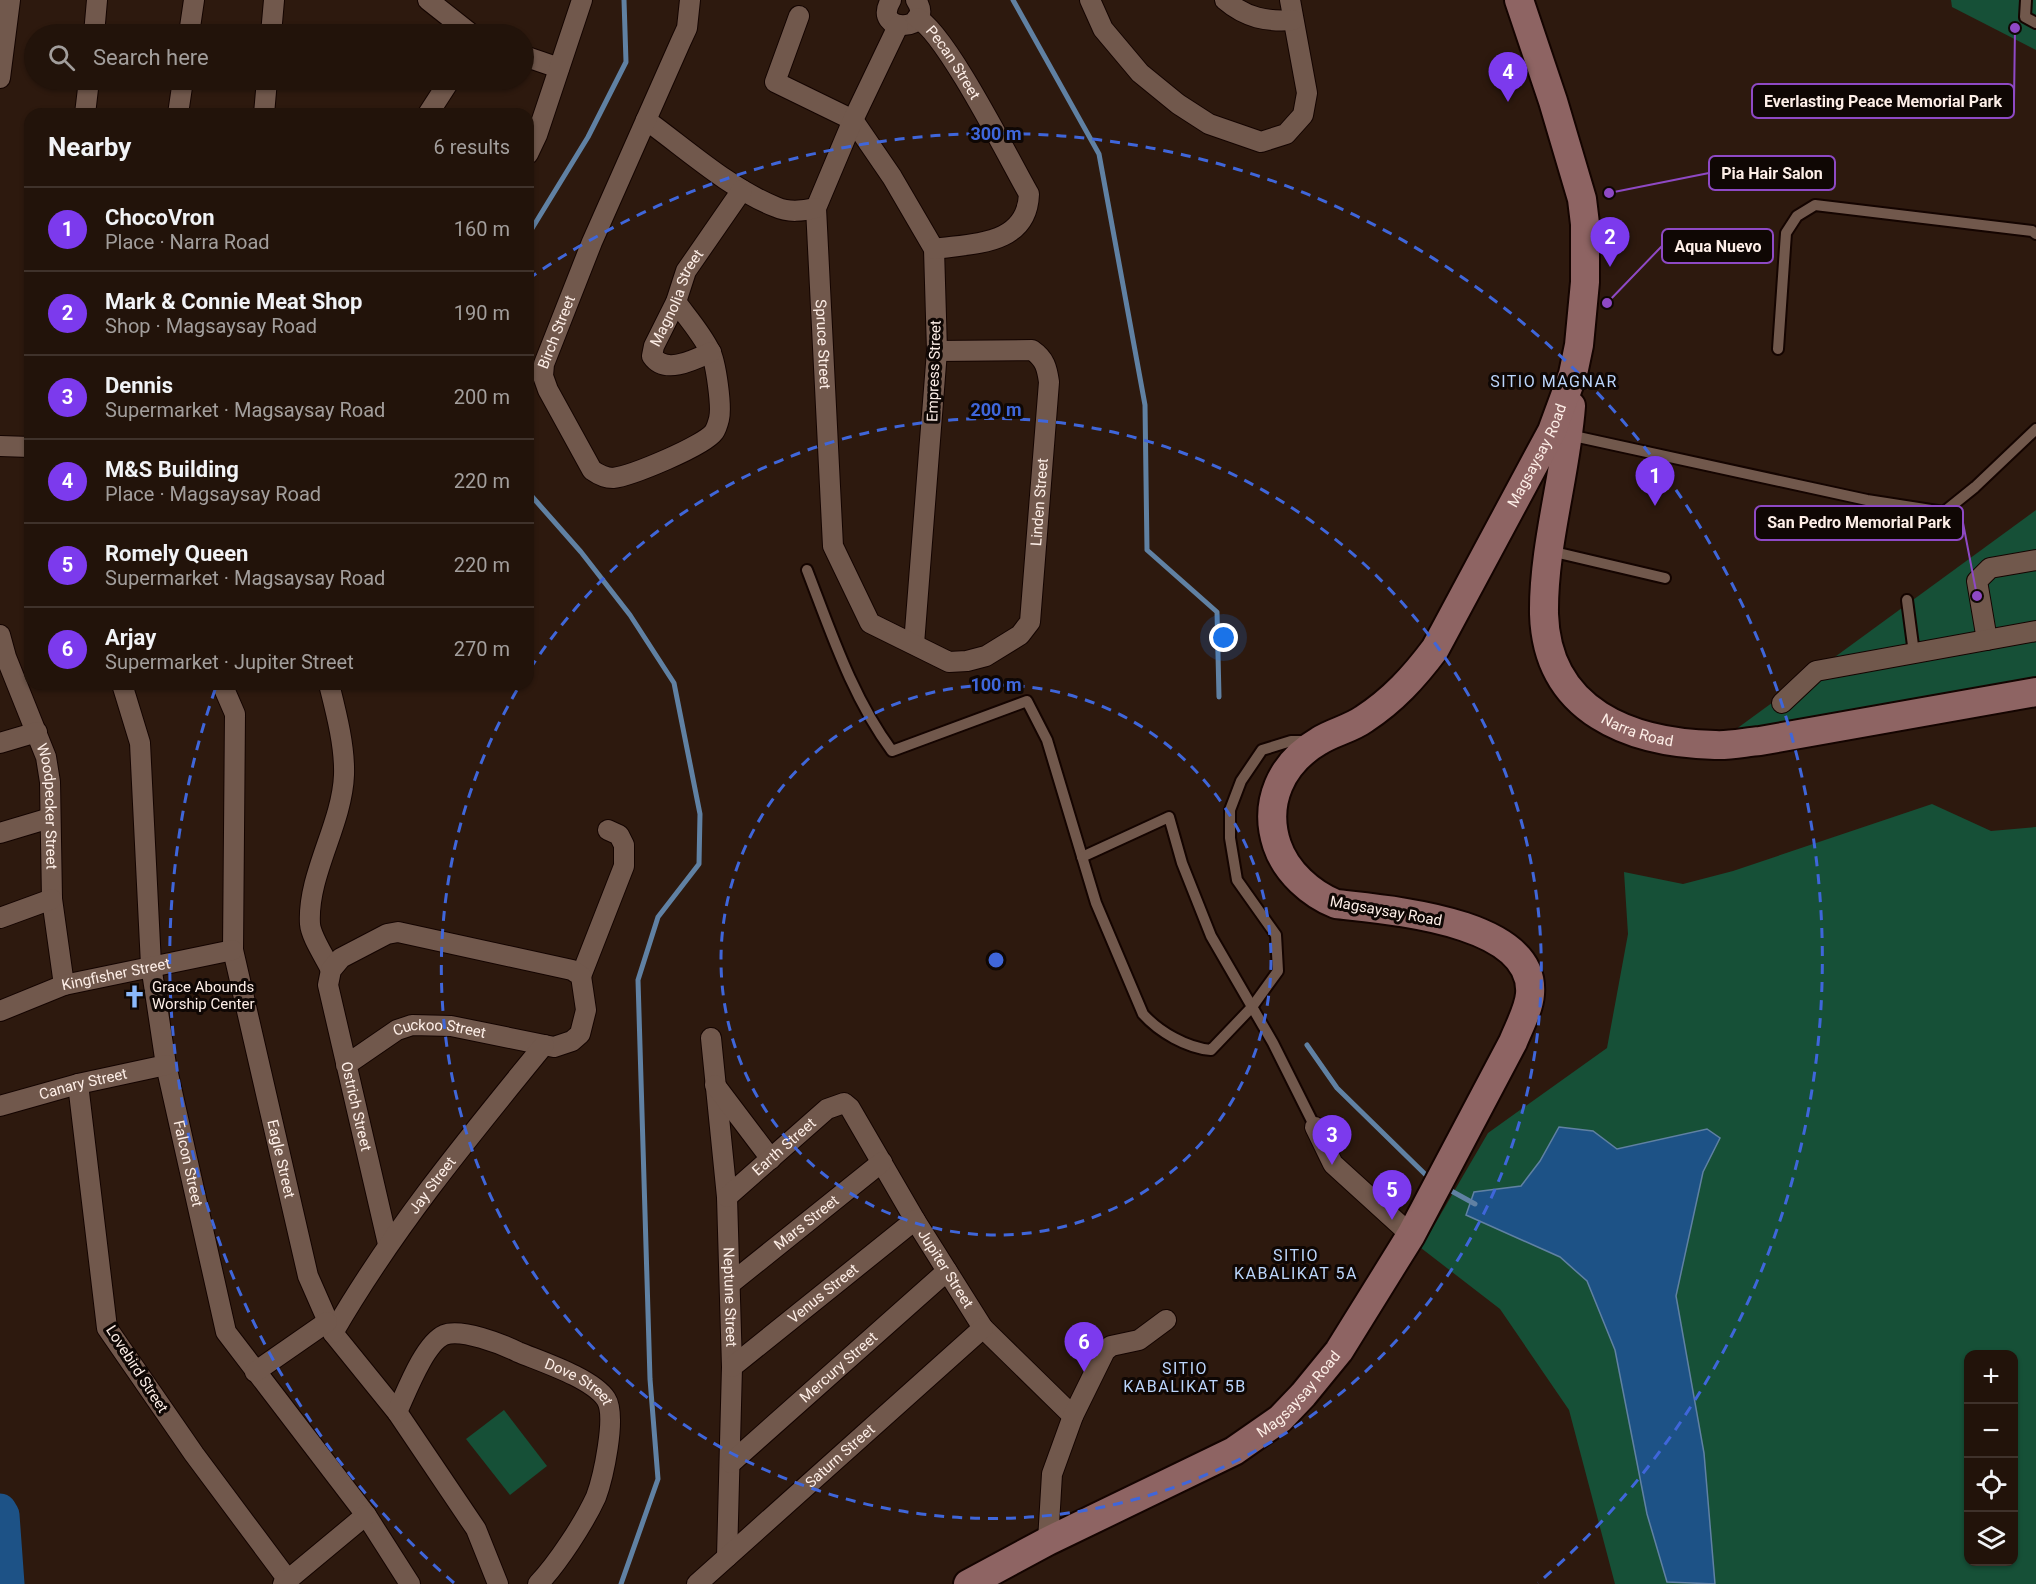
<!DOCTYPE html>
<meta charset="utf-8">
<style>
body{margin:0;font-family:Roboto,sans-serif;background:#2a1c13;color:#f1f3f6}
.controls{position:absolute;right:18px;bottom:18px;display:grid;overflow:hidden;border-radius:12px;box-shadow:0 2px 4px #0004}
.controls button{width:54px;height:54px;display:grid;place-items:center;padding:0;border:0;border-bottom:2px solid #3f322b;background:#22130a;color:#f1f3f6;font:30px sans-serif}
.you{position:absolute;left:1224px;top:638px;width:21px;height:21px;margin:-15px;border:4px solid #fff;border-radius:50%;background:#1a73e8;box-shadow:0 0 0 9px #1a73e833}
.badge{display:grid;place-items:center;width:39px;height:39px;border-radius:50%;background:#7c3aed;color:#fff;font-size:20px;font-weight:700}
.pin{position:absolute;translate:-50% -50px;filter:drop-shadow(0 2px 3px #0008)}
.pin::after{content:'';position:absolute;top:32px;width:21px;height:18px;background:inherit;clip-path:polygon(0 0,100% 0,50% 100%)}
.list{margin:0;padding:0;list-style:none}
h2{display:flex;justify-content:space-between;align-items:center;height:78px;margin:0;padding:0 24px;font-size:26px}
h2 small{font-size:20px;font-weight:400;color:#a29e9c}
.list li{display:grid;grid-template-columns:39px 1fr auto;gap:18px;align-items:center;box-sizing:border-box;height:84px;padding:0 24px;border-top:2px solid #3f322b}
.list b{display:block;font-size:22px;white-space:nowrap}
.list p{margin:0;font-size:20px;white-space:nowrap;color:#a29e9c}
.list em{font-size:20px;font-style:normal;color:#a29e9c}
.icon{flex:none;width:33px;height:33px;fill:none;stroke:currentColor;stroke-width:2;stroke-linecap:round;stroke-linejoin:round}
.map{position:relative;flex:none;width:2036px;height:1584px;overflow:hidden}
.search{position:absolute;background:#22130a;box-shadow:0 2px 4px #0004;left:24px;top:24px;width:510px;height:66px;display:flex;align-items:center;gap:15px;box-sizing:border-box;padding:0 21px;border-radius:33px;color:#a29e9c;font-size:22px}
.panel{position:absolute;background:#22130a;box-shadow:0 2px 4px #0004;left:24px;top:108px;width:510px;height:582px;border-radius:18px}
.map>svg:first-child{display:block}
.green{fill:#165037;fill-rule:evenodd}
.water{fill:#1d5286;stroke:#6081a3;stroke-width:1.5}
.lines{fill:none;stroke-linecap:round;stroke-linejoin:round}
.stream{stroke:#6081a3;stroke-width:5}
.river{stroke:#1d5286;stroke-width:33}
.lane-casing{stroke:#140400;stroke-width:14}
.street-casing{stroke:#140400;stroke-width:22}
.secondary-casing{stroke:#140400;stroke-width:32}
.lane{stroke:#71584c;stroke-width:10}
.street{stroke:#71584c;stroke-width:20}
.secondary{stroke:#8e6463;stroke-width:28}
.ring{fill:none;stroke:#3f66da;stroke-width:3;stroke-dasharray:10 8}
.labels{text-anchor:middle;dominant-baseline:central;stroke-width:6;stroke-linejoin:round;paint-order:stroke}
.street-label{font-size:15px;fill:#fdeee7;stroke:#0f0704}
.poi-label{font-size:15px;fill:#fdeee7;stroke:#0f0704;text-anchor:start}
.neighbourhood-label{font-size:16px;letter-spacing:1.5px;fill:#bcd6fc;stroke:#0f0704}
.centre{fill:#3f66da;stroke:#0f0704;stroke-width:3}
.ring-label{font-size:18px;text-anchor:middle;font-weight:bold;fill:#3f66da;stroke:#0f0704;stroke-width:6;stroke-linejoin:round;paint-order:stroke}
.leader{fill:none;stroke:#8e49c5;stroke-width:2}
.callout-dot{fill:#8e49c5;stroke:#0f0704;stroke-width:2}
.callout{fill:#0f0704;stroke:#8e49c5;stroke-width:2}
.callout-label{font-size:16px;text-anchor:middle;font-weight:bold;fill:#fdeee7}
</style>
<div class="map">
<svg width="2036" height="1584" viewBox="0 0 2036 1584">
<rect width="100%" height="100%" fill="#2d190e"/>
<g class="green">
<polygon points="1951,0 2036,0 2036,50 1952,7"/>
<polygon points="2036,510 2036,682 1728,735"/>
<path d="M 1932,804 L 1991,831 L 2036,827 L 2036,1584 L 1615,1584 L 1569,1410 L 1500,1309 L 1421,1248 L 1488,1133 L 1607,1048 L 1628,934 L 1624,872 L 1683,884 L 1733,871 ZM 1968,1354 L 2014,1354 L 2014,1562 L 1968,1562 Z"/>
<polygon points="504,1410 547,1466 510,1495 466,1439"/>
</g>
<polygon class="water" points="1559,1127 1593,1131 1617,1149 1707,1129 1720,1138 1703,1172 1676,1296 1704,1453 1715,1584 1667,1582 1647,1514 1615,1350 1587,1281 1560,1257 1466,1215 1474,1192 1521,1186 1540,1161"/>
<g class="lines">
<g class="stream">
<polyline points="1013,0 1099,154 1145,405 1147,550 1217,612 1219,697"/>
<polyline points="528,235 588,137 626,62 624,0"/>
<polyline points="528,492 581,552 630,615 674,683 700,814 699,864 658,917 638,980 650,1379 658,1479 621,1584"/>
<polyline points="1307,1045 1337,1088 1430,1179"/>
<polyline points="1446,1188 1475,1204"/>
</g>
<polyline class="river" points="0,1510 3,1515 8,1584"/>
<defs>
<g id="lane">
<polyline points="2026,0 2025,17 2036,23"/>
<polyline points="1778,349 1786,233 1797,216 1815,205 2032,231 2036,234"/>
<polyline points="1569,435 1867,500 1944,512 1975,487 2036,429"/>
<polyline points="1550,551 1665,578"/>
<path d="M 807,570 C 831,632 852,697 892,751 L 1027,701 L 1047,740 L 1096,903 L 1143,1014 C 1159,1032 1187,1048 1211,1050 L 1252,1007 L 1278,971 L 1276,935 L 1237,880 L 1230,838 L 1230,810 L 1241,781 L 1262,750 L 1291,741 L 1307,741"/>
<polyline points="1907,600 1914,653"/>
<polyline points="1082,857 1169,817 1182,863 1211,936 1273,1043 1315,1127"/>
</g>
<g id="street">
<polyline points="428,0 471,34"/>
<path d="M 891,0 C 870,35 937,32 916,0"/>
<polyline points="1090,0 1103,29 1140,73 1178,104 1209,124 1261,142 1286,134 1303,115 1307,93 1290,0"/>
<path d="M 1225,0 C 1246,18 1267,22 1293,20"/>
<polyline points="799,16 775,82 853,120 892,177 934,249 937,351 914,644"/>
<path id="s1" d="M 917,18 C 946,33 1009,159 1029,194 C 1027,246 973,243 934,249"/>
<path id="s2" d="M 898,26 L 853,120 L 816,208 L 833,546 L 870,623 L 949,662 L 967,661 L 986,656 L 1020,635 L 1030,622 L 1049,382 C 1047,368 1045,359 1032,350 L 937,351"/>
<polyline points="94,34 97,0"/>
<polyline points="189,34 194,0"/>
<polyline points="271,34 274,0"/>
<polyline points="524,56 559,68"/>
<polyline points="0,78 10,0"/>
<polyline points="85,114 89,80"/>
<polyline points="178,114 183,80"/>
<polyline points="264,114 267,80"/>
<polyline points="428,114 450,80"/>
<path d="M 646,120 C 685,148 730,189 776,207 C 789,213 803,211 816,208"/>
<polyline points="528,154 537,135 582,0"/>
<path id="s3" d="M 676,302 C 687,317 702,334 710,351 C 716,362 722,407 719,419 C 718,423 716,429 714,432 C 704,446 631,476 613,478 C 605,478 599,475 592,470 L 548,390 L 543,376 L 544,364 L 592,242 L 681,41 L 687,28 L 690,0"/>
<path id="s4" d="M 711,352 C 694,360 665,375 652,356 L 654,346 L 676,302 L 686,271 L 742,190"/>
<polyline points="0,446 30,447"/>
<path id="s5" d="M 0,635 L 6,657 L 46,757 L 50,782 L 52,899 L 64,985"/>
<polyline points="1987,640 1977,581 1990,568 2036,560"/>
<path id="s6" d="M 122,684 L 140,743 L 151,965 L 166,1065 L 226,1332 L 366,1515 L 410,1584"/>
<path id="s7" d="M 222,684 L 235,714 L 233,950 L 308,1276 L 333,1333 L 397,1412 L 476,1529 L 498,1584"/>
<path d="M 329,684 C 336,712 345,746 344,775 C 342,825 307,875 310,924 C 311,937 325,957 331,970"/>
<polyline points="1782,703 1816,671 2036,631"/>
<polyline points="0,743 37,732"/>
<polyline points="0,833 50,818"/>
<polyline points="0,918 52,899"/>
<polyline points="581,976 624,866 624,845 619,835 608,830"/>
<path id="s8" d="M 0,1011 L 64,985 L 233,950"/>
<path id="s9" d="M 711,1038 L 727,1197 L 732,1367 L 727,1557"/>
<path id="s10" d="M 346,1065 L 397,1030 L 412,1025 L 451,1026 L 554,1047 L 572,1041 L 580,1034 L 586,1010 L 581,976 L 572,970 L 398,932 L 387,934 L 341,958 L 331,970 L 328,985 L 388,1244"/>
<polyline points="78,1084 107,1328 194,1454 288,1580"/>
<polyline points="715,1085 771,1159"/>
<path id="s11" d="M 0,1106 L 78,1084 L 166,1065"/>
<polyline points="1315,1127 1333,1164 1411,1235"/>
<path id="s12" d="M 727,1197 L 827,1109 L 844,1103 L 850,1108 L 915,1220 L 983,1328 L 1073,1416"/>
<path id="s13" d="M 730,1284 L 882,1162"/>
<path id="s14" d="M 333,1333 C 393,1229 468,1138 544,1045"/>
<path id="s15" d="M 732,1367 L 915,1220"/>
<polyline points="255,1372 327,1322"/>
<path id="s16" d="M 397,1412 C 406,1393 424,1344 444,1335 C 461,1328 502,1344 518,1352 C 542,1362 592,1378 606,1399 C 617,1416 603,1478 596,1497 C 584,1523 558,1563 538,1584"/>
<path id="s17" d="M 731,1463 L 947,1271"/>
<polyline points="1048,1541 1052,1474 1073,1416 1105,1351 1111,1346 1139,1340 1166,1320"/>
<polyline points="283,1584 366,1515"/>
<path id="s18" d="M 697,1584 L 983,1328"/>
</g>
<g id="secondary">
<path id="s19" d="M 1571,406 C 1566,474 1543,546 1544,614 C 1547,712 1631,743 1715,745 C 1730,746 1746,742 1760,741 L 2036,692"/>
<path id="s20" d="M 968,1584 L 1048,1541 L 1234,1451 L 1280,1419 L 1303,1395 L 1339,1351 L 1411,1235 L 1513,1042 C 1519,1027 1529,1009 1530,994 C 1536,920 1386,910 1336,904 C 1311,894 1286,872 1277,845 C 1263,803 1281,763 1319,741 C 1333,732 1350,729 1364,719 C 1393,700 1414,677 1435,649 L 1552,431 L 1573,374 L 1579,345 L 1585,282 L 1585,224 L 1582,199 L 1553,101 L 1519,0"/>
</g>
</defs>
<use href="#lane" class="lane-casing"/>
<use href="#street" class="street-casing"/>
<use href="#secondary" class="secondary-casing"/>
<use href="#lane" class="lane"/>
<use href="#street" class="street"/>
<use href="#secondary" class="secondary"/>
</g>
<g class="ring">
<circle cx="996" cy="960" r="275"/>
<path d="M530 669A550 550 0 1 1 520 685"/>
<path d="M454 1583A826 826 0 0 1 217 684M528 279A826 826 0 0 1 1538 1583"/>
</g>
<defs>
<symbol id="church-bare" viewBox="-9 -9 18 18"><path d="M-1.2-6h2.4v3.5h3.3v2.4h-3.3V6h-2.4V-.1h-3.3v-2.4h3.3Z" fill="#8bb9fc" stroke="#0f0704" stroke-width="2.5" paint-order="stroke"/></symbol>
</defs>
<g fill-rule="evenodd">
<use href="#church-bare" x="118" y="980" width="33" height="33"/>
</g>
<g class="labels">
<g class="street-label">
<text stroke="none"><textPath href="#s1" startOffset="58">Pecan Street</textPath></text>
<text stroke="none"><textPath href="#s4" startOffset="128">Magnolia Street</textPath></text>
<text stroke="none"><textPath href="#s3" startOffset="430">Birch Street</textPath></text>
<text stroke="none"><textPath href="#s2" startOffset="336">Spruce Street</textPath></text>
<text transform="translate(934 371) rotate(-88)">Empress Street</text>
<text stroke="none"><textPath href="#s20" startOffset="1659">Magsaysay Road</textPath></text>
<text stroke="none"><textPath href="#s2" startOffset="926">Linden Street</textPath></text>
<text stroke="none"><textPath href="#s19" startOffset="372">Narra Road</textPath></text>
<text stroke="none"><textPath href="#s5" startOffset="180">Woodpecker Street</textPath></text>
<text transform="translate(1386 911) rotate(10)">Magsaysay Road</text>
<text stroke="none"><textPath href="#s8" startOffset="122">Kingfisher Street</textPath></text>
<text stroke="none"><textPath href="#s10" startOffset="105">Cuckoo Street</textPath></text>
<text stroke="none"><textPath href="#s11" startOffset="86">Canary Street</textPath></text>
<text stroke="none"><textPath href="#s10" startOffset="718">Ostrich Street</textPath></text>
<text stroke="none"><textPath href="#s12" startOffset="76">Earth Street</textPath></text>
<text stroke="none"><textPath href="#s7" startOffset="483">Eagle Street</textPath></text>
<text stroke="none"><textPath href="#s6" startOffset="486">Falcon Street</textPath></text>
<text stroke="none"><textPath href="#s14" startOffset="178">Jay Street</textPath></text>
<text stroke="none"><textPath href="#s13" startOffset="98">Mars Street</textPath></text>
<text stroke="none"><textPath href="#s12" startOffset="346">Jupiter Street</textPath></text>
<text stroke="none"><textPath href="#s15" startOffset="117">Venus Street</textPath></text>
<text stroke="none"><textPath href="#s9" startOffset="260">Neptune Street</textPath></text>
<text stroke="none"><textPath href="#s17" startOffset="144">Mercury Street</textPath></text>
<text transform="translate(137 1369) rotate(57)">Lovebird Street</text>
<text stroke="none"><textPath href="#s16" startOffset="237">Dove Street</textPath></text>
<text stroke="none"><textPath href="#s20" startOffset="384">Magsaysay Road</textPath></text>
<text stroke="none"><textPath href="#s18" startOffset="192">Saturn Street</textPath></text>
</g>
<g class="poi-label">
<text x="152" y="987">Grace Abounds<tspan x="152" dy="17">Worship Center</tspan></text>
</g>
<g class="neighbourhood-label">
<text x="1554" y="381">SITIO MAGNAR</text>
<text x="1296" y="1255">SITIO<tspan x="1296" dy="18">KABALIKAT 5A</tspan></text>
<text x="1185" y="1368">SITIO<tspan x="1185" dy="18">KABALIKAT 5B</tspan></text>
</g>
</g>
<circle cx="996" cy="960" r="9" class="centre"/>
<g class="ring-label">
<text x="996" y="140">300 m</text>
<text x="996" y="416">200 m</text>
<text x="996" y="691">100 m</text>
</g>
<path class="leader" d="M2015 28L2014 101M1609 193L1709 173M1607 303L1662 246M1977 596L1963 523"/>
<g class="callout-dot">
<circle cx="2015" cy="28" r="6"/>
<circle cx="1609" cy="193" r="6"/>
<circle cx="1607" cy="303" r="6"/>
<circle cx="1977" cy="596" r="6"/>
</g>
<g class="callout">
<rect x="1752" y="84" width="262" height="34" rx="6"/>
<rect x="1709" y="156" width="126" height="34" rx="6"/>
<rect x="1662" y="229" width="111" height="34" rx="6"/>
<rect x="1755" y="506" width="208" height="34" rx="6"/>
</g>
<g class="callout-label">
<text x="1883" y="107">Everlasting Peace Memorial Park</text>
<text x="1772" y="179">Pia Hair Salon</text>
<text x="1718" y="252">Aqua Nuevo</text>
<text x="1859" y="528">San Pedro Memorial Park</text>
</g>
</svg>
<div class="controls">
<button>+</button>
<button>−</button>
<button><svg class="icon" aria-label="locate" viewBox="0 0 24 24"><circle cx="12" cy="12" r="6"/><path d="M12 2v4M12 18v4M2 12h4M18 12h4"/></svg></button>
<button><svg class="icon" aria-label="layers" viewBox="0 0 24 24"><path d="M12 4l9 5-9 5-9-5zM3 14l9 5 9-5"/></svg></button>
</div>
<div class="you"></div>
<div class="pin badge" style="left:1655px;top:506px">1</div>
<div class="pin badge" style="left:1610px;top:267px">2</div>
<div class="pin badge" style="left:1332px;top:1165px">3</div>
<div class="pin badge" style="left:1508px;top:102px">4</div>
<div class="pin badge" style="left:1392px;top:1220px">5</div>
<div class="pin badge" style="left:1084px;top:1372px">6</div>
<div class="search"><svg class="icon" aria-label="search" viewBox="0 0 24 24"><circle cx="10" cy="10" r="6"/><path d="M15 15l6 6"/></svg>Search here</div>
<section class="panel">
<h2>Nearby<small>6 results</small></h2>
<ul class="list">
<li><span class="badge">1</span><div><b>ChocoVron</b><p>Place · Narra Road</p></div><em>160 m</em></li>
<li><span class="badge">2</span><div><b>Mark &amp; Connie Meat Shop</b><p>Shop · Magsaysay Road</p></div><em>190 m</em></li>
<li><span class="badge">3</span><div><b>Dennis</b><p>Supermarket · Magsaysay Road</p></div><em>200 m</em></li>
<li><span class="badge">4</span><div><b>M&amp;S Building</b><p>Place · Magsaysay Road</p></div><em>220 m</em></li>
<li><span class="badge">5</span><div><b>Romely Queen</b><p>Supermarket · Magsaysay Road</p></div><em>220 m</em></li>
<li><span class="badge">6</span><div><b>Arjay</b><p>Supermarket · Jupiter Street</p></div><em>270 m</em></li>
</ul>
</section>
</div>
